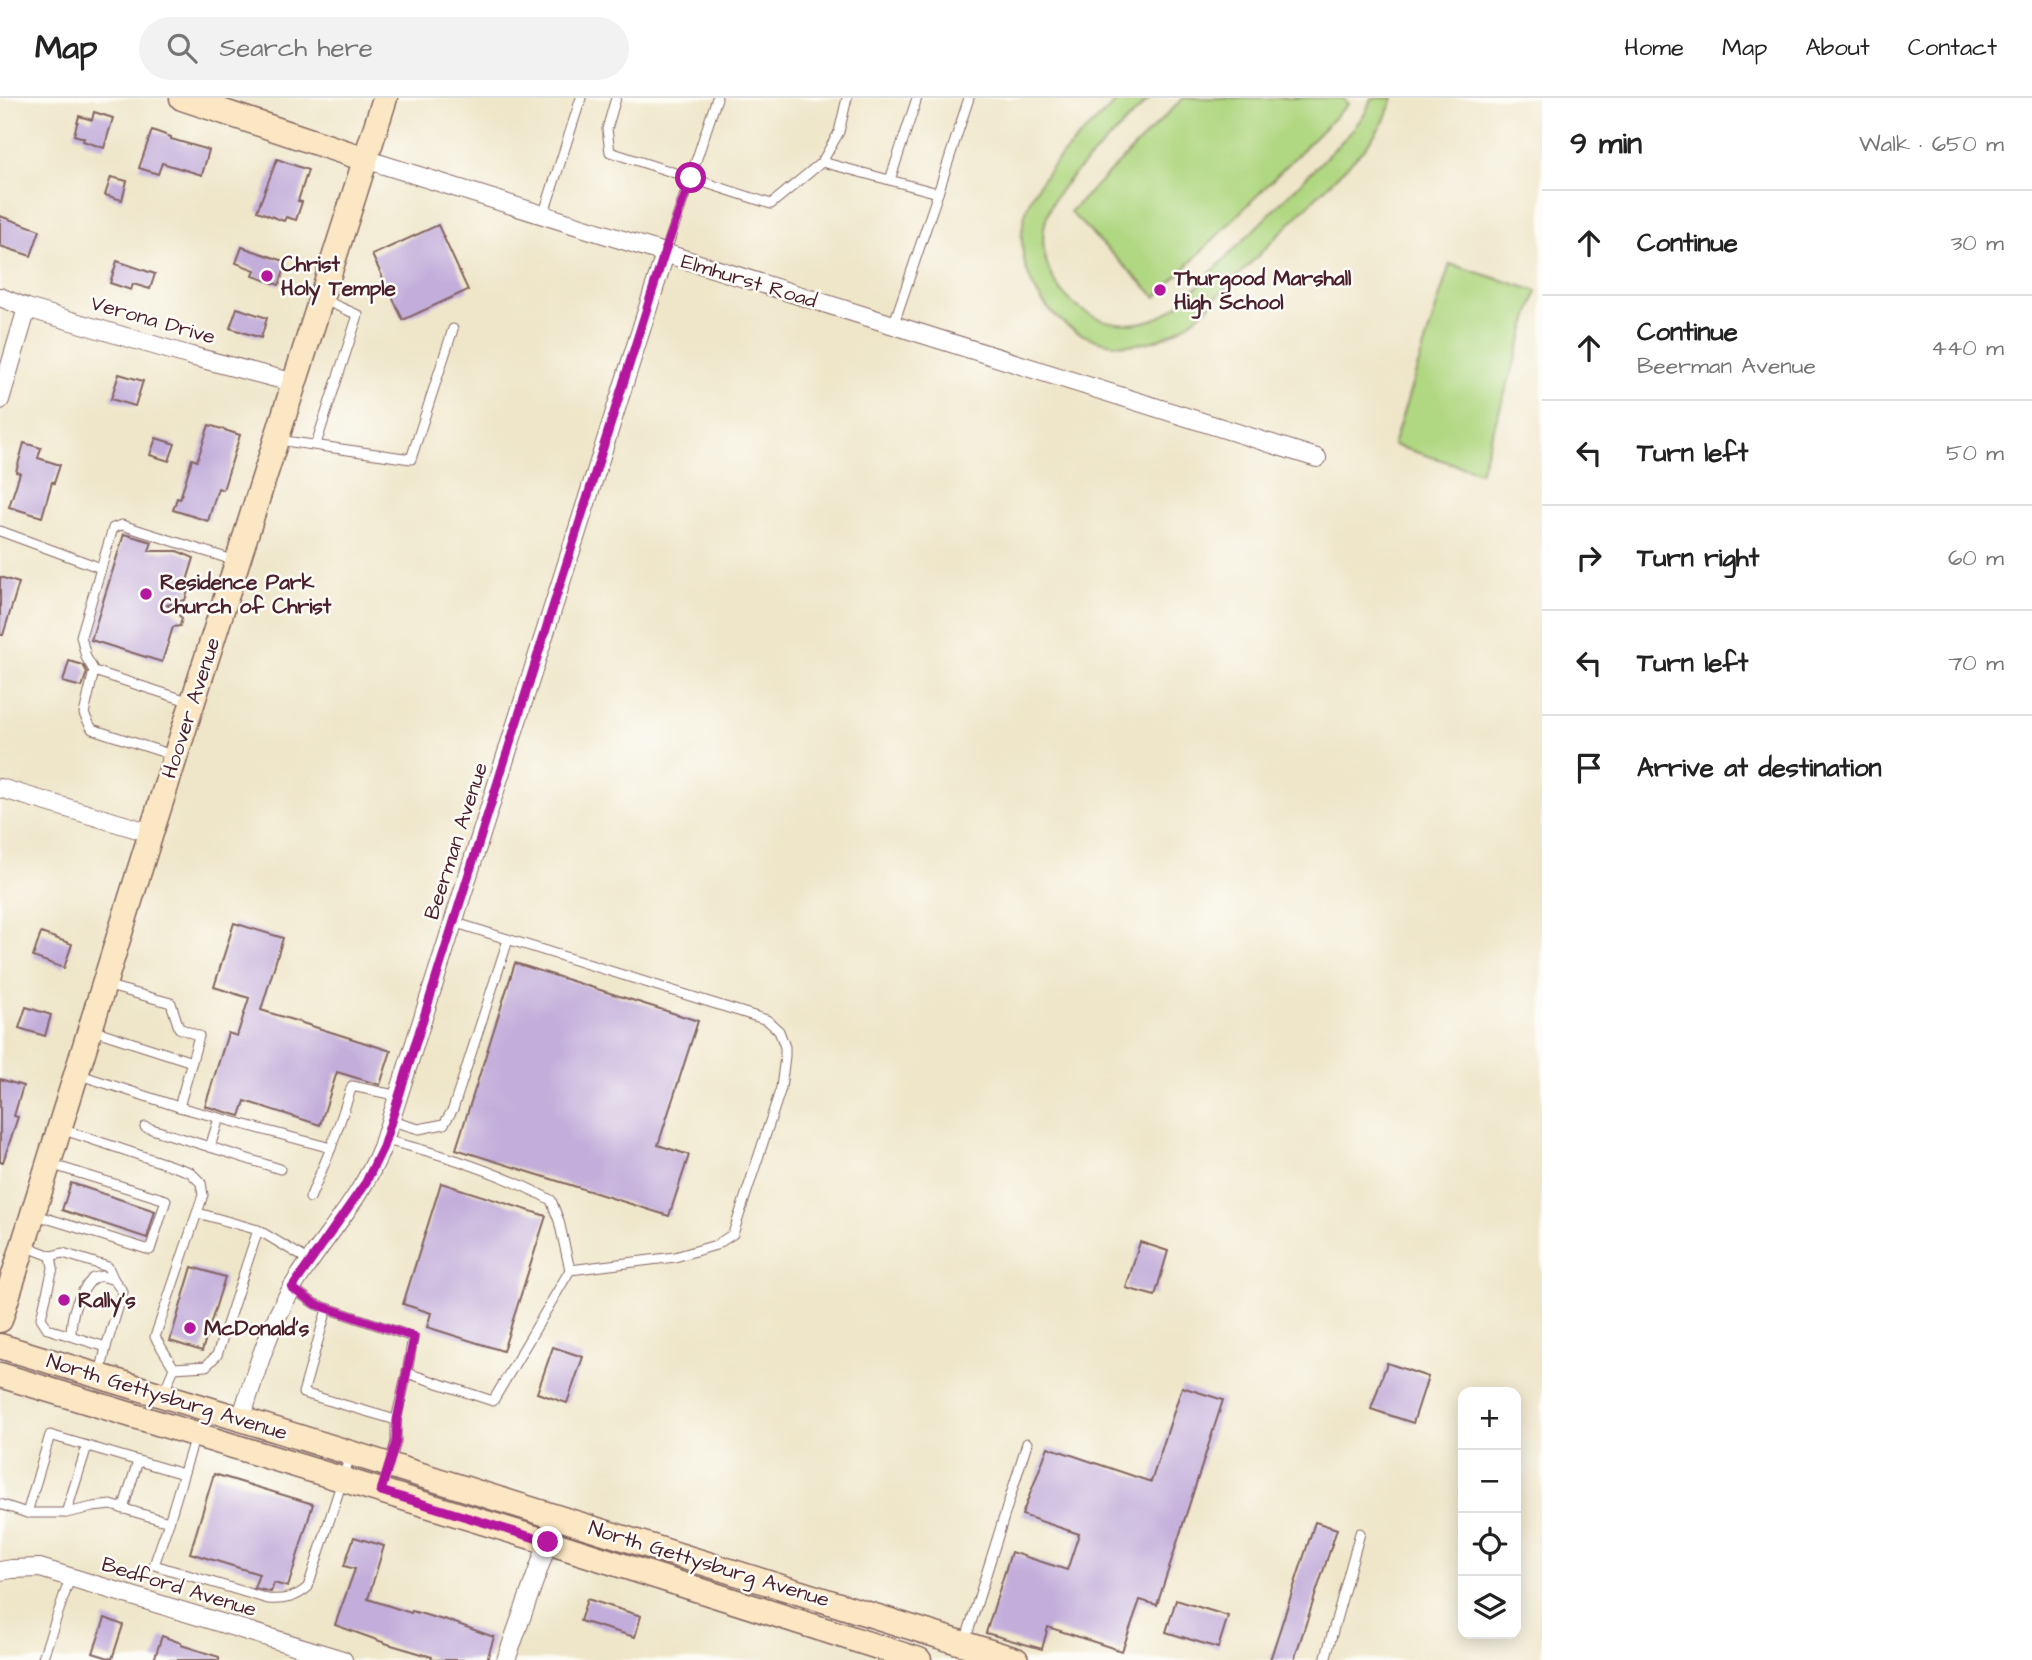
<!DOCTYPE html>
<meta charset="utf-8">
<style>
body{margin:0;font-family:"Architects Daughter",sans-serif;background:#f2f2f2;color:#222}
.controls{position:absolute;right:21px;bottom:21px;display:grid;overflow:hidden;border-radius:14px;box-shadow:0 4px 18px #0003}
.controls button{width:63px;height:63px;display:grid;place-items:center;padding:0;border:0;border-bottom:2px solid #e0e0e0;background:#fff;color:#222;font:35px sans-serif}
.stop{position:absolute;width:21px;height:21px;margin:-16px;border:5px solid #b5179e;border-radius:50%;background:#fff}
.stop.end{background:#b5179e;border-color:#fff;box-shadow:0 2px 7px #0008}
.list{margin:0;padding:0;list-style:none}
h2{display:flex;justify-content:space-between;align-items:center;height:91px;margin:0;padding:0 28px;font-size:30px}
h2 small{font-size:23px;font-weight:400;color:#767676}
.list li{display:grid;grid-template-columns:46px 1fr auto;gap:21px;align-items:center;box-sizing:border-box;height:105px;padding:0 28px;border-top:2px solid #e0e0e0}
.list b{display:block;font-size:26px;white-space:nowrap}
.list p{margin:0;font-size:23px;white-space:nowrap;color:#767676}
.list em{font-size:23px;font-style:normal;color:#767676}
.icon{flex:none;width:38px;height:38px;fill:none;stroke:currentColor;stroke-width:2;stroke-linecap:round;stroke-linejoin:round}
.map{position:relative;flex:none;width:1542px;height:1562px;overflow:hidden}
header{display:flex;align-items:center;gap:42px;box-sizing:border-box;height:98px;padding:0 35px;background:#fff;border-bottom:2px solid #e0e0e0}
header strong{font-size:33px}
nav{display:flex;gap:38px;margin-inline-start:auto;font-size:24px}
.search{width:490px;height:63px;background:#f2f2f2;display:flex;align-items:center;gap:18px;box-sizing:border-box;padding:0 24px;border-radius:38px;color:#767676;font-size:26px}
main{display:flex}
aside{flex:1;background:#fff}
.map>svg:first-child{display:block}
.green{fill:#b0d781;stroke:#7d7b56;stroke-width:2}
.building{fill:#c3adda}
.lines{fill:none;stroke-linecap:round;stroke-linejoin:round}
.lane-casing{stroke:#846562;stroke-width:11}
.street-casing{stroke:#846562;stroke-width:20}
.secondary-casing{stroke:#846562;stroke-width:27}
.lane{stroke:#fff;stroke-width:9}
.street{stroke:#fff;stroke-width:18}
.secondary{stroke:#fbe7c3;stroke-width:24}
.route{stroke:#b5179e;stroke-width:9}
.poi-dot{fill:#b5179e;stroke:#fdfcf7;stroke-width:2.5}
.labels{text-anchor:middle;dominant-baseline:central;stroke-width:5;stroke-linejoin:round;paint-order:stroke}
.poi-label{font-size:21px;font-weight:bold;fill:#4a1f2b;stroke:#fdfcf7;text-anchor:start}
.street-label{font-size:21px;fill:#4a1f2b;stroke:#fdfcf7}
</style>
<header>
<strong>Map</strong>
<div class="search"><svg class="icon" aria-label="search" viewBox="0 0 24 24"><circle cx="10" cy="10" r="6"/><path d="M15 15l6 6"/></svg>Search here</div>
<nav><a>Home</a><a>Map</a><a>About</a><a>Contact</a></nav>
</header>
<main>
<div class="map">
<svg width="1542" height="1562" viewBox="0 0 1542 1562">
<rect width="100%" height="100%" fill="#fdfcf7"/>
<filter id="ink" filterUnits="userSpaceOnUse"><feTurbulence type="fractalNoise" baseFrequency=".0143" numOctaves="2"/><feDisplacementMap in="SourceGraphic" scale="14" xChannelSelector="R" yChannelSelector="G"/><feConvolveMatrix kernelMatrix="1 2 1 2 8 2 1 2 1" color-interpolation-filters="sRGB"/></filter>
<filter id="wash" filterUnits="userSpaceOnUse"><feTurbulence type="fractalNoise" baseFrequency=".00686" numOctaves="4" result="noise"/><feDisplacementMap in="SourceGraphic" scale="28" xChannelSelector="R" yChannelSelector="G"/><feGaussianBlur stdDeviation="1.57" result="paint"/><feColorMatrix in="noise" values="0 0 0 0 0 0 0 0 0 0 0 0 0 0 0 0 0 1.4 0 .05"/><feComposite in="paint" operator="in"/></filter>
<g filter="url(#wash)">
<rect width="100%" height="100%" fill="#efe6c9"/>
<g class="green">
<path d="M 1120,0 L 1150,0 C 1133,18 1115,35 1097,53 C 1079,72 1057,89 1048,115 C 1025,179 1089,244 1154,221 C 1166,217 1175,209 1185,201 L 1350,35 L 1366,14 L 1371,0 L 1393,0 L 1384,23 L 1365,50 L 1200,216 C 1183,230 1166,241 1144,245 C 1067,259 1003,182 1027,110 C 1040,71 1091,29 1120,0 Z"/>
<polygon points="1183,0 1343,0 1348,6 1156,199 1070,114"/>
<polygon points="1450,166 1537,193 1480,374 1393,347"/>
</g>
<g id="blocks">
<g class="building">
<polygon points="94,14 113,20 104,50 83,43 84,40 74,37 79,18 92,22"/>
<polygon points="152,32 171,39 171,41 209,52 202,77 162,65 158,76 139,70"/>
<polygon points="277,61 308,72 298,103 302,104 296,122 286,119 284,123 257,113"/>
<polygon points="111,79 127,83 122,102 105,97"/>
<polygon points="0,118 40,132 31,158 0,148"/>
<polygon points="438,127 468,192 403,222 372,157"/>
<polygon points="242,149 287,164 279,187 253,178 255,172 236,165"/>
<polygon points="117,163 155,176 150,191 133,186 131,192 110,185"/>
<polygon points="237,210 267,220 261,240 230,230"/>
<polygon points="119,276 143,283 135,308 111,301"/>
<polygon points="209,327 240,337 223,392 218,390 208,423 173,412 177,400 180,401 192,361 197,363"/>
<polygon points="156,340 175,346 169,363 150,357"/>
<polygon points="24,345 41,350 38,360 60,367 54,385 52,384 42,419 9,409 20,375 16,374"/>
<polygon points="124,436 152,444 149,453 177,453 194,460 186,486 189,490 185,502 167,507 182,520 180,528 173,529 162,564 91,542"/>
<polygon points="0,479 19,485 3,537 0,537"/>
<polygon points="69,563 83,567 87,574 82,589 63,584"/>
<polygon points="234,825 283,840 261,912 391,953 380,987 337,974 320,1027 245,1003 240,1018 205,1008 228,935 237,938 249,900 214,889"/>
<polygon points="41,835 72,846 64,870 33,859"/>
<polygon points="515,865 698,923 658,1047 689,1057 669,1118 456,1051"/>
<polygon points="26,909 51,917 45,938 19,930"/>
<polygon points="0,981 23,988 14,1018 18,1019 3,1064 0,1064"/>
<polygon points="71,1085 155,1113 147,1140 62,1112"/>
<polygon points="441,1085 546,1118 503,1253 427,1229 431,1215 403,1206"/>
<polygon points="1140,1144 1168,1153 1155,1198 1126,1190"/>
<polygon points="192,1169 225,1179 202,1253 170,1243"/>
<polygon points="553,1249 583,1259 567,1305 537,1295"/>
<polygon points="1387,1265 1428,1279 1413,1325 1371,1311"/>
<polygon points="1182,1289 1223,1302 1157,1507 1140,1502 1122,1553 1048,1529 1042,1551 986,1535 1011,1454 1067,1472 1079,1436 1022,1417 1048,1349 1151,1384"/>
<polygon points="214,1376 313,1406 288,1489 274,1485 271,1494 254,1490 259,1476 190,1455"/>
<polygon points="1315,1424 1337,1431 1294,1562 1270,1562"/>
<polygon points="354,1439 384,1448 368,1501 411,1515 412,1513 443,1522 444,1521 494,1539 487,1562 431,1562 432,1559 388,1546 335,1527 355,1471 344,1468"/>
<polygon points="587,1501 641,1518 635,1539 580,1523"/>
<polygon points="1176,1502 1228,1518 1218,1550 1166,1534"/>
<polygon points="105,1520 123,1527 112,1561 93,1555"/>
<polygon points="162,1538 181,1545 181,1547 219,1559 219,1562 154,1562"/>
</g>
</g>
</g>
<g filter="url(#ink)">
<use href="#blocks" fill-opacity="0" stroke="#846562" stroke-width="2"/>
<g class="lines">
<defs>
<g id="lane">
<polyline points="616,0 607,31 610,54 771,106 822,64 839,34 847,0"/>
<polyline points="822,64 938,95 969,0"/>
<polyline points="890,82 917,0"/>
<polyline points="543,118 581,0"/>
<polyline points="665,156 717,0"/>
<polyline points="893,228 938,95"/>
<polyline points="278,342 411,361 453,231"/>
<polyline points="316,346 358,217 324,202"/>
<polyline points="0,433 101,470"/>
<polyline points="94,573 84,616 92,631 172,657"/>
<polyline points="191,604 94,573 86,559 81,538 113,430 122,427 236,463"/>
<polyline points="105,887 171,905 179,930 199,938 179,1009 331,1050 352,988 399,998"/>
<polyline points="93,932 192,964"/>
<polyline points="77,976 179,1009"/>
<polyline points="219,1020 210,1049 280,1071"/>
<polyline points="391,1023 419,1031 444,1026 453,1011 508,842"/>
<polyline points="145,1029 210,1049"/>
<polyline points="61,1031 190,1074 201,1085 203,1097 155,1239 174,1270"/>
<path d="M 385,1042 C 443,1056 499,1074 551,1102 L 559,1123 L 570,1172"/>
<polyline points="310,1100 331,1050"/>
<polyline points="198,1115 258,1132 310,1163"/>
<polyline points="36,1117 150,1152 166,1102 50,1066"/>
<polyline points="25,1148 51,1158 63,1155 108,1169 114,1182 123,1194 106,1249 100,1277"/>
<polyline points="51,1158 53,1170 41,1220 48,1231 106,1249"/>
<polyline points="292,1190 315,1206 413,1239 407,1275"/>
<polyline points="327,1211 303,1295 396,1322"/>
<path d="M 71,1238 C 71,1214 77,1198 93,1180 L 102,1178 L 114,1182"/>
<polyline points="174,1270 206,1268 217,1257 258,1132"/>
<polyline points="164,1294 174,1270"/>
<polyline points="382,1391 396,1344 396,1322 407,1275 493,1303 570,1172 675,1159 716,1147 733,1136 781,990 785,958 785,949 779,933 767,922 453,824"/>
<polyline points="0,1406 27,1415 66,1415 93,1409 111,1407 169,1424 195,1338"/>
<polyline points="123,1411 138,1363"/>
<polyline points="27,1415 50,1337 183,1376"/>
<polyline points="66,1415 87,1348"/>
<path d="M 169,1424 L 154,1467 L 268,1501 C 283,1502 296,1500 308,1489 L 350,1358"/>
<polyline points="965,1544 1027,1345"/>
<polyline points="42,1562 70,1480"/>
<polyline points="1325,1562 1360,1435"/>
</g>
<g id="street">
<polyline points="365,61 1317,360"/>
<polyline points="0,199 27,210 191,258 295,285"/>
<polyline points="0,302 27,210"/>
<polyline points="0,690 151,735"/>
<path d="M 241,1321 C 255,1276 268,1231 292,1190 C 321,1142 361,1102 382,1049 L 665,156"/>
<polyline points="0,1473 12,1471 40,1470 343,1562"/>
<polyline points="506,1562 552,1433"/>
</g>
<g id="secondary">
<polyline points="182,0 365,61"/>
<polyline points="0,1222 151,735 385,0"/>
<polyline points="0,1248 241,1321 1016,1562"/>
<polyline points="0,1277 548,1444 919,1562"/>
</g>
</defs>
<use href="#lane" class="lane-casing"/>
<use href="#street" class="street-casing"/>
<use href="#secondary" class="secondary-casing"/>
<use href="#lane" class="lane"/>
<use href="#street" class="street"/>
<use href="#secondary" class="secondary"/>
</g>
</g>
<g class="lines" filter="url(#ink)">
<polyline class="route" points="548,1444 381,1393 396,1344 397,1322 414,1239 315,1206 292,1190 366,1084 383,1049 664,156 691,80"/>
</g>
<g class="poi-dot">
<circle cx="267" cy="178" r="7"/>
<circle cx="1160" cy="192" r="7"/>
<circle cx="146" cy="496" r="7"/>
<circle cx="64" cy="1202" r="7"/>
<circle cx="190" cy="1230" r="7"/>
</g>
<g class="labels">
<g class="poi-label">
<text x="281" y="166">Christ<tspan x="281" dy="24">Holy Temple</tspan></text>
<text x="1174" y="180">Thurgood Marshall<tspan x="1174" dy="24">High School</tspan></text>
<text x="160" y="484">Residence Park<tspan x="160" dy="24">Church of Christ</tspan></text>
<text x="78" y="1202">Rally's</text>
<text x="204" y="1230">McDonald's</text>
</g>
<g class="street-label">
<text transform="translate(749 183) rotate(17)">Elmhurst Road</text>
<text transform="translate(153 222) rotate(16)">Verona Drive</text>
<text transform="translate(191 610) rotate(-72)">Hoover Avenue</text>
<text transform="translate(456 743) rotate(-72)">Beerman Avenue</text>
<text transform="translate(167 1299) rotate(17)">North Gettysburg Avenue</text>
<text transform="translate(709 1466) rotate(17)">North Gettysburg Avenue</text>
<text transform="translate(179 1489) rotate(17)">Bedford Avenue</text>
</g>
</g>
</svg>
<div class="controls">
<button>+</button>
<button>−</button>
<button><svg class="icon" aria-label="locate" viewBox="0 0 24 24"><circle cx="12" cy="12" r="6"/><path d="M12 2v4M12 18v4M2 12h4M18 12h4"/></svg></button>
<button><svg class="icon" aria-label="layers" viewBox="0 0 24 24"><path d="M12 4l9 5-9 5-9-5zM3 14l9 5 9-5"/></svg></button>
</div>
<div class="stop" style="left:691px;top:80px"></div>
<div class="stop end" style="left:548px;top:1444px"></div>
</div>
<aside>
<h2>9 min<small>Walk · 650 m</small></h2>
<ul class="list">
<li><svg class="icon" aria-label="ahead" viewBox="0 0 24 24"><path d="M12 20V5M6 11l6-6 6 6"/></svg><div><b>Continue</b></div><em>30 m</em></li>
<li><svg class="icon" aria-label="ahead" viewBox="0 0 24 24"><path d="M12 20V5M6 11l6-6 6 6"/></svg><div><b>Continue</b><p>Beerman Avenue</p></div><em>440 m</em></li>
<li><svg class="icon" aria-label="left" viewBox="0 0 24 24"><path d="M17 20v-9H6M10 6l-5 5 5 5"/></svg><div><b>Turn left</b></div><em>50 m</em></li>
<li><svg class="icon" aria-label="right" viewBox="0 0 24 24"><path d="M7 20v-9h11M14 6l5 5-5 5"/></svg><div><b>Turn right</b></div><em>60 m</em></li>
<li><svg class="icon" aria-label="left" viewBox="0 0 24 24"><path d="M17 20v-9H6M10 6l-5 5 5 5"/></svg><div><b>Turn left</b></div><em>70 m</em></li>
<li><svg class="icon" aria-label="arrive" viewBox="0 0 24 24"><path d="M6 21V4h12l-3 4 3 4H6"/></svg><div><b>Arrive at destination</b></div></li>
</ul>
</aside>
</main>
